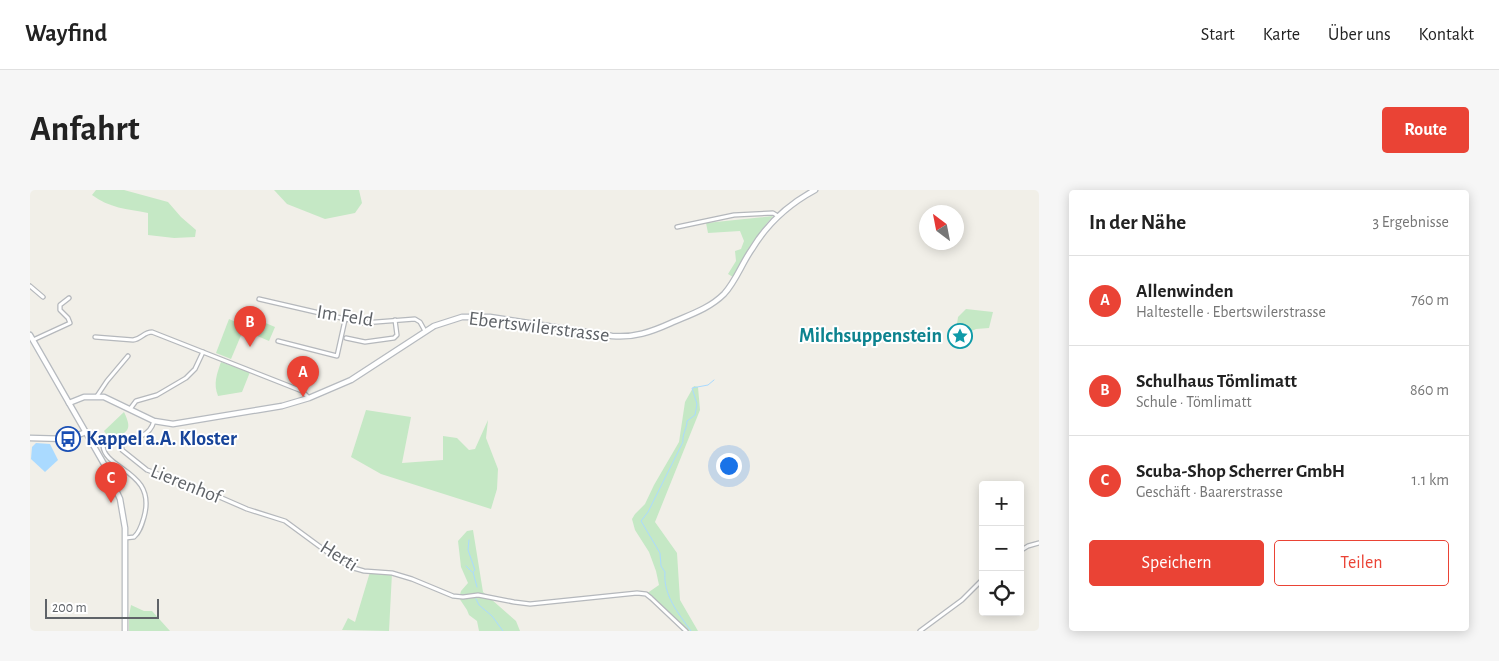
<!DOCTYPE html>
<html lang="de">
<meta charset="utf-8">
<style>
body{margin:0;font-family:"Alegreya Sans",sans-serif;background:#f6f6f6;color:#222}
.controls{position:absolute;right:15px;bottom:15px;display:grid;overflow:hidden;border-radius:5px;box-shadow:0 2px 12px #0003}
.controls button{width:45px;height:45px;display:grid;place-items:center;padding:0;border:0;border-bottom:1px solid #e0e0e0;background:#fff;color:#222;font:25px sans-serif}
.compass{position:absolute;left:889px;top:15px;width:45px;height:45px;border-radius:50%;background:#fff;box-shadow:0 2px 12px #0003;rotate:328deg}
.scale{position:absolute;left:15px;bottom:12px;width:114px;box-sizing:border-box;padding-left:5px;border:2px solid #5f6368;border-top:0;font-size:14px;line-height:18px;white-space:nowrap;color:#5f6368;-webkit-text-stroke:4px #fff;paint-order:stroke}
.you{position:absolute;left:698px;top:275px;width:18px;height:18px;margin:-12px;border:4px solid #fff;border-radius:50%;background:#1a73e8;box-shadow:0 0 0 8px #1a73e833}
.badge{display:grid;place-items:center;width:32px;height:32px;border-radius:50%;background:#ea4335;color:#fff;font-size:16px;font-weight:700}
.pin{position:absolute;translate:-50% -41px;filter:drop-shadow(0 1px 2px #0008)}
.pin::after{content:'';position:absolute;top:26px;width:18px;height:15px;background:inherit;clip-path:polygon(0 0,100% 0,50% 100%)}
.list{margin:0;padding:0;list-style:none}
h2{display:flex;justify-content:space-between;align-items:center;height:65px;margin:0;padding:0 20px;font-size:21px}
h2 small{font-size:16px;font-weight:400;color:#767676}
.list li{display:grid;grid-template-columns:32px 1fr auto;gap:15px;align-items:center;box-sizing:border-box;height:90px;padding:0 20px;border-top:1px solid #e0e0e0}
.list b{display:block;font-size:19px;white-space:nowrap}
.list p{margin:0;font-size:16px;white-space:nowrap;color:#767676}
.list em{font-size:16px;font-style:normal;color:#767676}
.actions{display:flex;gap:10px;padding:15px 20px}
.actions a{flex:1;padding:11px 0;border:1px solid #ea4335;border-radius:5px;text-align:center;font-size:18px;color:#ea4335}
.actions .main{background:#ea4335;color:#fff}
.icon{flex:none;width:28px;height:28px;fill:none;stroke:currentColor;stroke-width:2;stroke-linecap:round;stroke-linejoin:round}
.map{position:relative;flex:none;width:1009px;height:441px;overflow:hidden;border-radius:5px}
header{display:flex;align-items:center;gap:30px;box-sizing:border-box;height:70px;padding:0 25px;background:#fff;border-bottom:1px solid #e0e0e0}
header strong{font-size:24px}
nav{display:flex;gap:28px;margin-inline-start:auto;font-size:18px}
.intro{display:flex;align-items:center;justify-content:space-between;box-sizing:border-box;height:120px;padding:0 30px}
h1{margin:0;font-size:35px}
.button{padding:12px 22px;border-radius:5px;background:#ea4335;color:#fff;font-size:18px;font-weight:700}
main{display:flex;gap:30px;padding:0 30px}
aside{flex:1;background:#fff;border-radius:5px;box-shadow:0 2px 12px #0003}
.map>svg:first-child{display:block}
.green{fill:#c5e8c5}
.water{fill:#aadaff}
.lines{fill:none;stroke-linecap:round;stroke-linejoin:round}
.stream{stroke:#aadaff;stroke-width:1}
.street-casing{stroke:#b5b8bc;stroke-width:5.5}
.secondary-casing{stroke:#b6babf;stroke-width:7}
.street{stroke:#fff;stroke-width:3}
.secondary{stroke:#fff;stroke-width:4.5}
.labels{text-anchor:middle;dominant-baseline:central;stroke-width:4;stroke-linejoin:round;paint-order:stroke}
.street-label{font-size:20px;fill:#5f6368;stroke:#fff}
.culture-label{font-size:20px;font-weight:bold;fill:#0d838f;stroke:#fff;text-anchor:end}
.transit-label{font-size:20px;font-weight:bold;fill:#164399;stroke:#fff;text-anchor:start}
</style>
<header>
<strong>Wayfind</strong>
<nav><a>Start</a><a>Karte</a><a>Über uns</a><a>Kontakt</a></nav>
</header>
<div class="intro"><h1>Anfahrt</h1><a class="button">Route</a></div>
<main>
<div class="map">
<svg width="1009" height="441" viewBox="0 0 1009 441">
<rect width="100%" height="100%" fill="#f1efe8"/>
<g class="green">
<path d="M 66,0 L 94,0 L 138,12 L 151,27 L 166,40 L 165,47 L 144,48 L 118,45 L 118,23 C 97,19 79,18 62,5 Z"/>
<polygon points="244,0 329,0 332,13 325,23 295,29 257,14"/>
<polygon points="743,26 733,38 703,87 698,84 706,71 705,61 711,59 714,51 710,41 678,43 676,33"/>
<polygon points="936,119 963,122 959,138 946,139 933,145 926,141 928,127"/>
<polygon points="224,128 245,137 239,151 218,142"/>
<polygon points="199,129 215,136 201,169 186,163"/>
<path d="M 191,172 L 220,182 L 212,202 L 188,206 C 183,193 187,184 191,172 Z"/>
<polygon points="664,196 668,197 670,220 625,332 647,363 650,410 668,441 652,441 645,430 616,404 629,395 626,381 619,362 605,340 602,329 605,324 615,314 624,295 649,252 655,212"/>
<polygon points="336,220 381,227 372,273 413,270 413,246 427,248 439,260 445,259 458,230 456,248 468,279 467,299 461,319 351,284 321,267"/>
<path d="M 94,222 C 103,241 98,242 80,249 L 74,241 Z"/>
<polygon points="443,340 453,402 486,431 490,441 449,441 447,431 439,425 437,420 429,408 431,401 438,393 431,377 428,351 437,341"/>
<polygon points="340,382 362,383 359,441 312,440 318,428 325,432"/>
<polygon points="101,415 114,421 122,421 140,441 99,441 99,426"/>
</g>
<polygon class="water" points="6,253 20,254 28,270 15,282 1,269 2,257"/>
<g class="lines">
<g class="stream">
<polyline points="439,350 438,360 445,380 443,382 447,397"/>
<polyline points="436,376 442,382"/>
<polyline points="446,409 449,415 462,426 473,441"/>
<path d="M 661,441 C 648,423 633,405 635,382 L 631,376 L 630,363 L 611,331 L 618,322 L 653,252 C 652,244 657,239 657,231 L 665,225 L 667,214 L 662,198 L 678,195 L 684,190"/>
</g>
<defs>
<g id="street">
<polyline points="647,37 704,25 743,23 748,26"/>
<polyline points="0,96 13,107"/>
<polyline points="229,109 333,133 385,129 390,132 395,141"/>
<path d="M 65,147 L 103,150 C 111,149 114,142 122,142 L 272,201 L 279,208"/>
<polyline points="316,148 335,152 364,148 367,145 365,130"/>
<polyline points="3,150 40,133 38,128 30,120 30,115 39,108"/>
<polyline points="248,151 307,166 315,130"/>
<polyline points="67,206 77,191 98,166"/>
<polyline points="100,219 106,211 127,205 156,188 165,179 173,162"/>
<polyline points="91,251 92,260 117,280 178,302 217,319 255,331 304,367 320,377 334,381 362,383 382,389 423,406 433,407 448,405 484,412 500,414 607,403 616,404 621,408 656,441"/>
<path d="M 95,348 L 104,347 C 110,342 112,334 114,327 C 127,281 75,280 73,256 C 84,244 117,257 124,231"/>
<polyline points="990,361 998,356 1009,353"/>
<polyline points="890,441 932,410 953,389"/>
</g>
<g id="secondary">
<polyline points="0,145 74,274 90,309 95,338 95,441"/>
<path d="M 39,213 L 54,207 L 74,207 L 124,231 L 143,234 L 252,216 L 279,208 L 321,190 L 404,136 L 432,127 L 460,127 L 582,146 C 604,148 621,142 641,133 C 659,125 679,119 694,104 C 706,91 712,73 722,59 C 737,34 759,14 785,0"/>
<polyline points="0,248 38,249 56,242"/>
</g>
</defs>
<use href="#street" class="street-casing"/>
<use href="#secondary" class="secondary-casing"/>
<use href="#street" class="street"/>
<use href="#secondary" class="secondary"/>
</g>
<defs>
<symbol id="sight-ring" viewBox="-11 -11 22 22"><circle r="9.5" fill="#fff" stroke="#0f9aa8" stroke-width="1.5"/><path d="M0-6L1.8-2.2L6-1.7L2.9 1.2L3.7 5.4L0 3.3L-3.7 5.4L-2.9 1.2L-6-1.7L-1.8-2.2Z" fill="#0f9aa8"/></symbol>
<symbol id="bus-ring" viewBox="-11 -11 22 22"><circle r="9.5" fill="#fff" stroke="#1a4fb4" stroke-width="1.5"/><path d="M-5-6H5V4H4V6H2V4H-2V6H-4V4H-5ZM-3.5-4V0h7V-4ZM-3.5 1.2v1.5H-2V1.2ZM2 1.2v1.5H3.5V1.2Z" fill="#1a4fb4"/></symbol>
</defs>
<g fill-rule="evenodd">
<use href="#sight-ring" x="916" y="132" width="28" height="28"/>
<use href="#bus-ring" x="24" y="235" width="28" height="28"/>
</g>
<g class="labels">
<g class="street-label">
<text transform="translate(315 126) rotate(9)">Im Feld</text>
<text transform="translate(509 137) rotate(7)">Ebertswilerstrasse</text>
<text transform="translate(156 294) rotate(22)">Lierenhof</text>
<text transform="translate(309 366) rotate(32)">Herti</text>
</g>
<g class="culture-label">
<text x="912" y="146">Milchsuppenstein</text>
</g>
<g class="transit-label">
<text x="56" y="249">Kappel a.A. Kloster</text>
</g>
</g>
</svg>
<div class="controls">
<button>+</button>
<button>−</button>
<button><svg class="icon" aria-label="locate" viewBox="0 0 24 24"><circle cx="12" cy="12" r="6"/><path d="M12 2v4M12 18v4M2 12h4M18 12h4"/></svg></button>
</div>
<svg class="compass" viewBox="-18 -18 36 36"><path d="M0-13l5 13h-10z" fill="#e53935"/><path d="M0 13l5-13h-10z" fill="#767676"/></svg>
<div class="scale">200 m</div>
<div class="you"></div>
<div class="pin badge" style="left:273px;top:207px">A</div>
<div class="pin badge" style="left:220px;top:157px">B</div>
<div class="pin badge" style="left:81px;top:313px">C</div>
</div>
<aside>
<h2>In der Nähe<small>3 Ergebnisse</small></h2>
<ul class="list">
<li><span class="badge">A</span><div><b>Allenwinden</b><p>Haltestelle · Ebertswilerstrasse</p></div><em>760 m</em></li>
<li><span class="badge">B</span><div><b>Schulhaus Tömlimatt</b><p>Schule · Tömlimatt</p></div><em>860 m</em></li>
<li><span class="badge">C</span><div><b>Scuba-Shop Scherrer GmbH</b><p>Geschäft · Baarerstrasse</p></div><em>1.1 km</em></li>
</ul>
<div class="actions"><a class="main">Speichern</a><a>Teilen</a></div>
</aside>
</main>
